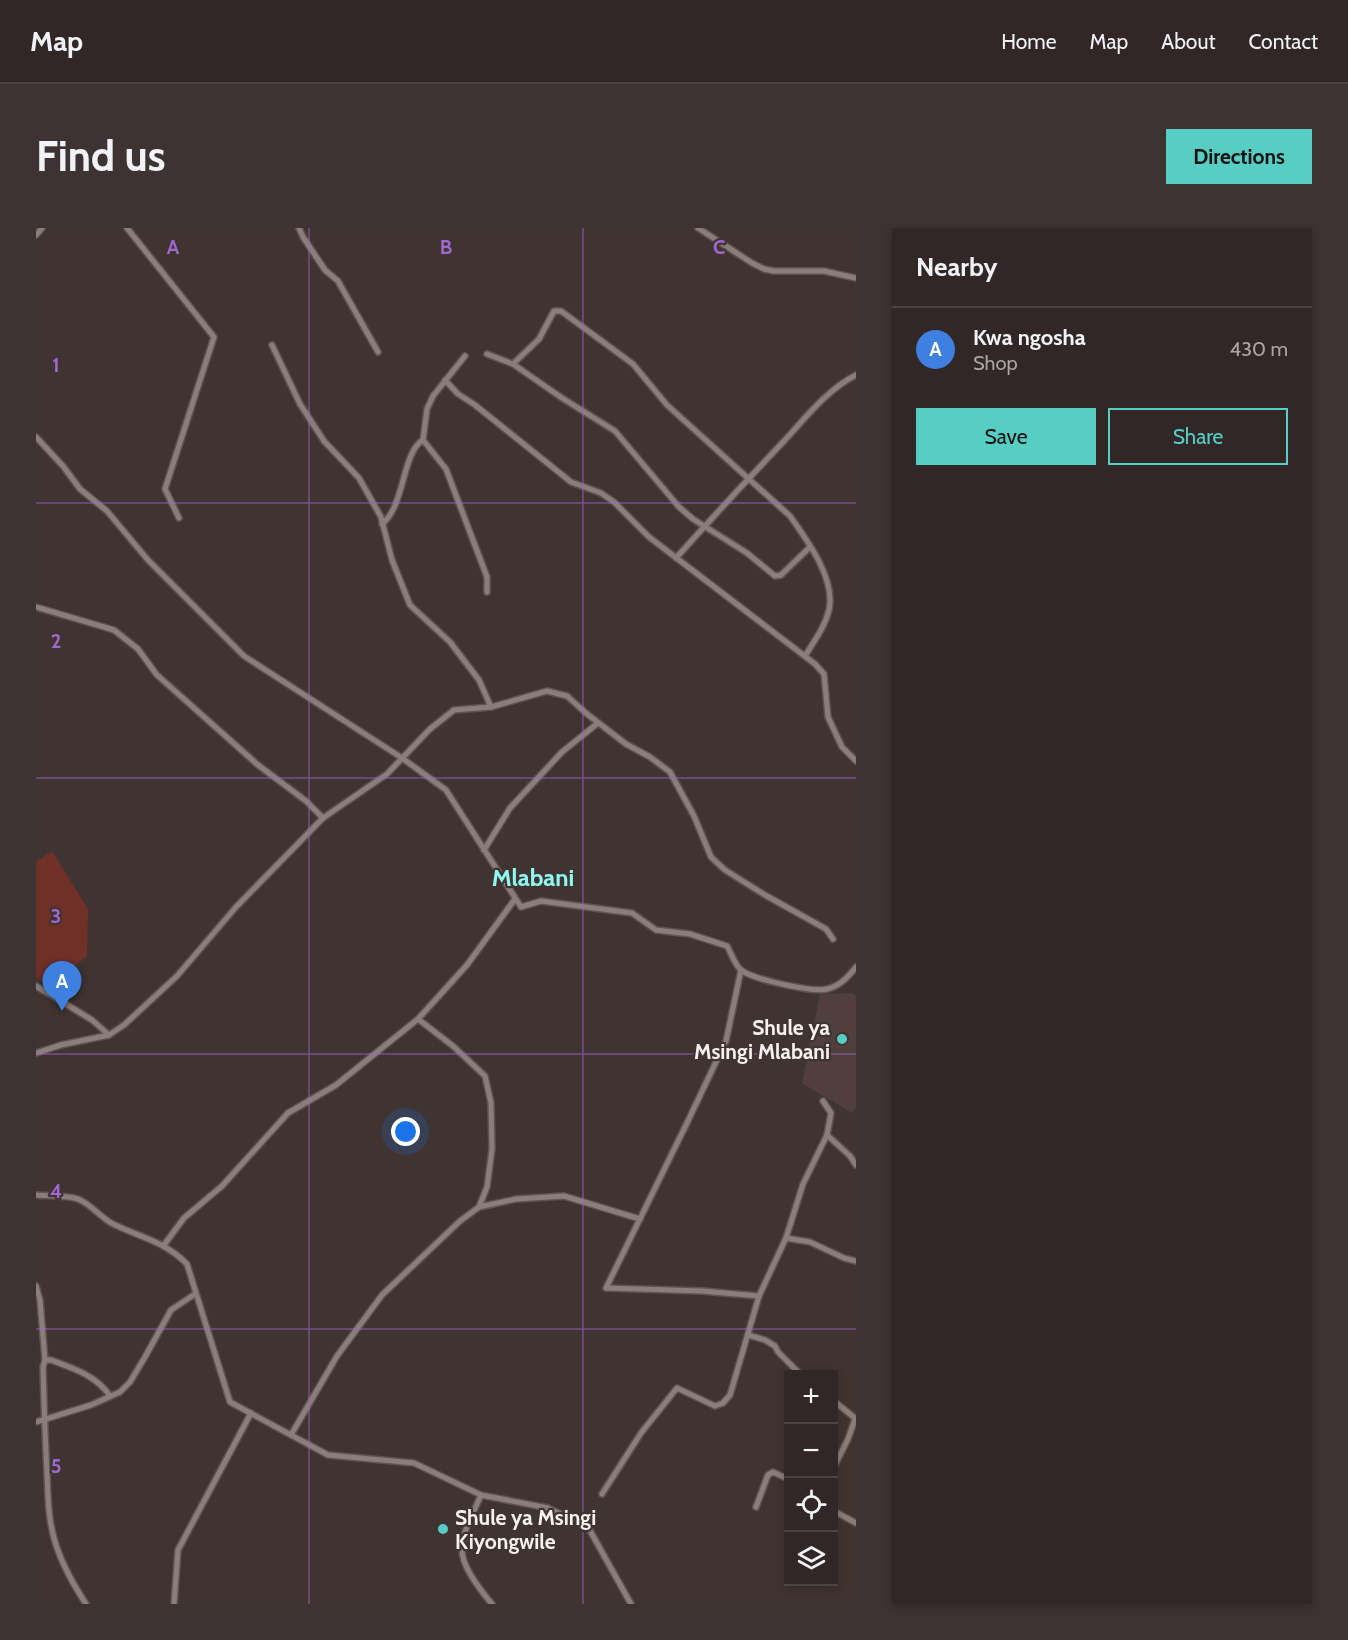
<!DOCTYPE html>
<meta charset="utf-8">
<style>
body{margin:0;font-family:Cabin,sans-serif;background:#3c3332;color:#f1f3f6}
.controls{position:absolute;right:18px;bottom:18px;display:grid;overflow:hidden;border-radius:0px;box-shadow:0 3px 9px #0003}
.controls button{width:54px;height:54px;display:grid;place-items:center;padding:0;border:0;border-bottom:2px solid #4b4443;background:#302726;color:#f1f3f6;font:30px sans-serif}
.you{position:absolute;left:370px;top:904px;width:21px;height:21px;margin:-15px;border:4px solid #fff;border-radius:50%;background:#1a73e8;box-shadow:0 0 0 9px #1a73e833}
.badge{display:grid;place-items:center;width:39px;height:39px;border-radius:50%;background:#56cec4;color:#fff;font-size:20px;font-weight:700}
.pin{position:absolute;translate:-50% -50px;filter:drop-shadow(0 2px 3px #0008)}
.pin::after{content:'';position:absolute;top:32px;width:21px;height:18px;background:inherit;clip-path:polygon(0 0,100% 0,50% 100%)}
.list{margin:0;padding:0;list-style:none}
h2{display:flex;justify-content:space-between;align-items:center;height:78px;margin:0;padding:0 24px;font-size:26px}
h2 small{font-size:20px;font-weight:400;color:#a8a5a7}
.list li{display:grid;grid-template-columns:39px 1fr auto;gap:18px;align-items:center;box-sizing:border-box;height:84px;padding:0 24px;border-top:2px solid #4b4443}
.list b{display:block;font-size:22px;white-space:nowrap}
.list p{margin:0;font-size:20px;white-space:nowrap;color:#a8a5a7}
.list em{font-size:20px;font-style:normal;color:#a8a5a7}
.actions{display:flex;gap:12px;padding:18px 24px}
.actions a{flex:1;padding:14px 0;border:2px solid #56cec4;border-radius:0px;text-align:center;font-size:21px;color:#56cec4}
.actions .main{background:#56cec4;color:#111}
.icon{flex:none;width:33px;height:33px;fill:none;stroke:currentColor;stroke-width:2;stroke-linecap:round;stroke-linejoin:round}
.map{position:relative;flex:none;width:820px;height:1376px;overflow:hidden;border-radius:0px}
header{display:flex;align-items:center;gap:36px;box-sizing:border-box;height:84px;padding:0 30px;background:#302726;border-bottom:2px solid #4b4443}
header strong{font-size:28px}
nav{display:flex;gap:33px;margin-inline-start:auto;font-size:21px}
.intro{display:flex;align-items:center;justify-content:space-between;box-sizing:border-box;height:144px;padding:0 36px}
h1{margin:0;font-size:42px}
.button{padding:15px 27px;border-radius:0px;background:#56cec4;color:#111;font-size:21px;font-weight:700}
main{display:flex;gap:36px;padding:0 36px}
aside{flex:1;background:#302726;border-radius:0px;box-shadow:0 3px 9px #0003}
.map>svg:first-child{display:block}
.built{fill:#503f3c}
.green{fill:#6e3027}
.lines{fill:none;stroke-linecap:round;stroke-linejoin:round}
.street-casing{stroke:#5d5352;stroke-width:8}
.street{stroke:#8a7d7a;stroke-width:5}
.grid{fill:none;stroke:#a067ce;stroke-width:1.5;stroke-opacity:0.55}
.poi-dot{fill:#56cec4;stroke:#403432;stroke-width:2}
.labels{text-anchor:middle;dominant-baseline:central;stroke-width:4.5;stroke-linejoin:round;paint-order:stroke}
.poi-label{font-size:21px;font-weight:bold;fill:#f8f1f0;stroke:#403432;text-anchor:end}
.quarter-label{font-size:24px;font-weight:bold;fill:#8ff9ef;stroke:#403432}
.grid-label{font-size:20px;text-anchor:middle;font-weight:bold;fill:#a067ce;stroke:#403432;stroke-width:4.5;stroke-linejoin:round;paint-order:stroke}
</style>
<header>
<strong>Map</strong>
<nav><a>Home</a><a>Map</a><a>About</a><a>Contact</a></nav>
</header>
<div class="intro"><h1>Find us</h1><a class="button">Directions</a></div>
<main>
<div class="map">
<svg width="820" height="1376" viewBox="0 0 820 1376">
<rect width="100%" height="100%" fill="#403432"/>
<polygon class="built" points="816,765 820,768 820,880 816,885 766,855 784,766"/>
<polygon class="green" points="16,623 52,681 51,728 20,752 7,754 0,749 0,634"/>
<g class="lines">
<defs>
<g id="street">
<polyline points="91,0 178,109 129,261 143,290"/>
<polyline points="263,0 267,9 289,42 302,53 342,124"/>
<polyline points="662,0 716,35 728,41 738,43 788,43 820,50"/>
<polyline points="0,7 6,0"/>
<polyline points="236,117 264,176 288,213 323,250 345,289 356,332 374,377 414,414 443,452 455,479"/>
<polyline points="451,126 477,136 526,170 579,203 643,279 657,291 711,325 739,348 745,347 774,319"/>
<polyline points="429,128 397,168 391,181 387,212 410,241 451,349 451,364"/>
<path d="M 477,136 L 503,111 L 518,83 L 525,83 L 597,136 L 631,177 L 754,288 C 771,312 800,351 793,382 C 789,399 778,413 769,428"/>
<polyline points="409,152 422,166 439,177 535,254 565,265 578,274 613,309 779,436 788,446 792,489 806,519 820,533"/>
<path d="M 0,209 L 27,238 L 44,261 L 71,283 L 112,332 L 208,428 L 366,530 L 410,562 L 485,679 L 505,673 L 596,685 L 620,702 L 654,706 L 691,718 C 695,725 699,737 705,742 C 716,751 778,765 791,761 C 804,758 812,749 820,739"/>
<path d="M 346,296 C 369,278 366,224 387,212"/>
<path d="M 640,330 C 676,290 712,251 749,212 C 770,189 792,161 820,147"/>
<polyline points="0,379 78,402 102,421 121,447 222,537 270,573 287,590"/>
<polyline points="448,622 474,580 526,524 562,495"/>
<polyline points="705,742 690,813 650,897 570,1060 666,1063 723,1068"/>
<polyline points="0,758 56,792 73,807"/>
<polyline points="0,825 25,817 73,807 88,797 141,748 200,679 287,590 351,546 394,501 418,482 455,479 511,463 531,468 551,486 590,516 614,529 634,544 658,588 675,629 689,642 729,667 790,701 797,711"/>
<polyline points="791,907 814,928 820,937"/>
<path d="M 0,967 C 14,968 29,967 42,971 C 55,976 65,990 77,996 C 106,1010 128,1013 151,1036 L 194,1174 L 292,1227 L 378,1235 L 445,1267 L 512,1280 L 552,1299 L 595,1376"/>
<polyline points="443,979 480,971 528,968 604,991"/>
<polyline points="750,1010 774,1014 808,1030 820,1033"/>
<polyline points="128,1017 148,990 186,958 252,885 300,857 382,791 431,737 479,671"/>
<path d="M 0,1058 L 4,1072 L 9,1132 L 7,1139 C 8,1174 9,1210 11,1245 C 12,1267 12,1289 18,1310 C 24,1333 37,1356 50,1376"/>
<polyline points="712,1107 729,1112 739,1118 742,1124 764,1146"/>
<path d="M 9,1132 L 15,1132 C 37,1140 61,1148 74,1168"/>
<polyline points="798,1173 820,1191"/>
<polyline points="0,1194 55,1177 84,1164 94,1154 109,1129 135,1082 159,1066"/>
<polyline points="255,1207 301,1128 346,1067 424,993 443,979 451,959 456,921 455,875 449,848 417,818 382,791"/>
<polyline points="798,1239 812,1211 819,1191"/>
<polyline points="566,1266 605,1205 641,1160 679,1178 687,1175 694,1167 723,1068 750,1010 767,956 791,907 795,885 787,873"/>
<path d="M 445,1267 C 438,1284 426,1303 426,1322 C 426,1339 445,1363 456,1376"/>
<polyline points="720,1279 732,1247 737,1244 752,1251"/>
<polyline points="798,1283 820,1295"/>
<polyline points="138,1376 142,1322 215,1185"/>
</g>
</defs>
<use href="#street" class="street-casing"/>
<use href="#street" class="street"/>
</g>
<path class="grid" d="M 273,0 L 273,1376M 547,0 L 547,1376M 0,275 L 820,275M 0,550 L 820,550M 0,826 L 820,826M 0,1101 L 820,1101"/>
<g class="poi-dot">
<circle cx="806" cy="811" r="6"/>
<circle cx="407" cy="1301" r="6"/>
</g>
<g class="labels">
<g class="poi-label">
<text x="794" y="799">Shule ya<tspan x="794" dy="24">Msingi Mlabani</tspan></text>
<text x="419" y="1289" text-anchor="start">Shule ya Msingi<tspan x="419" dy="24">Kiyongwile</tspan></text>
</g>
<g class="quarter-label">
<text x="497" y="649">Mlabani</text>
</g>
</g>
<g class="grid-label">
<text x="137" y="26">A</text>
<text x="410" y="26">B</text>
<text x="683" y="26">C</text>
<text x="20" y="144">1</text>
<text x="20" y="420">2</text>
<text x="20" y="695">3</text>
<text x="20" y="970">4</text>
<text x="20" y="1245">5</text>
</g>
</svg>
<div class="controls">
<button>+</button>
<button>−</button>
<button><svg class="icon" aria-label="locate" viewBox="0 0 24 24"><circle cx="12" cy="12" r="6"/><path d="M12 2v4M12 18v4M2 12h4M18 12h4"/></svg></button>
<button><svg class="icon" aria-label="layers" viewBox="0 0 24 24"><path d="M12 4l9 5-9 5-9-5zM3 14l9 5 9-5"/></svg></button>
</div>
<div class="you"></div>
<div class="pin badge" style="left:26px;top:783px;background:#3f7fe0">A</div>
</div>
<aside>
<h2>Nearby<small></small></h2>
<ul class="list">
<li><span class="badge" style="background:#3f7fe0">A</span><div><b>Kwa ngosha</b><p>Shop</p></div><em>430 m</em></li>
</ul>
<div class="actions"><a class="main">Save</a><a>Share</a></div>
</aside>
</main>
